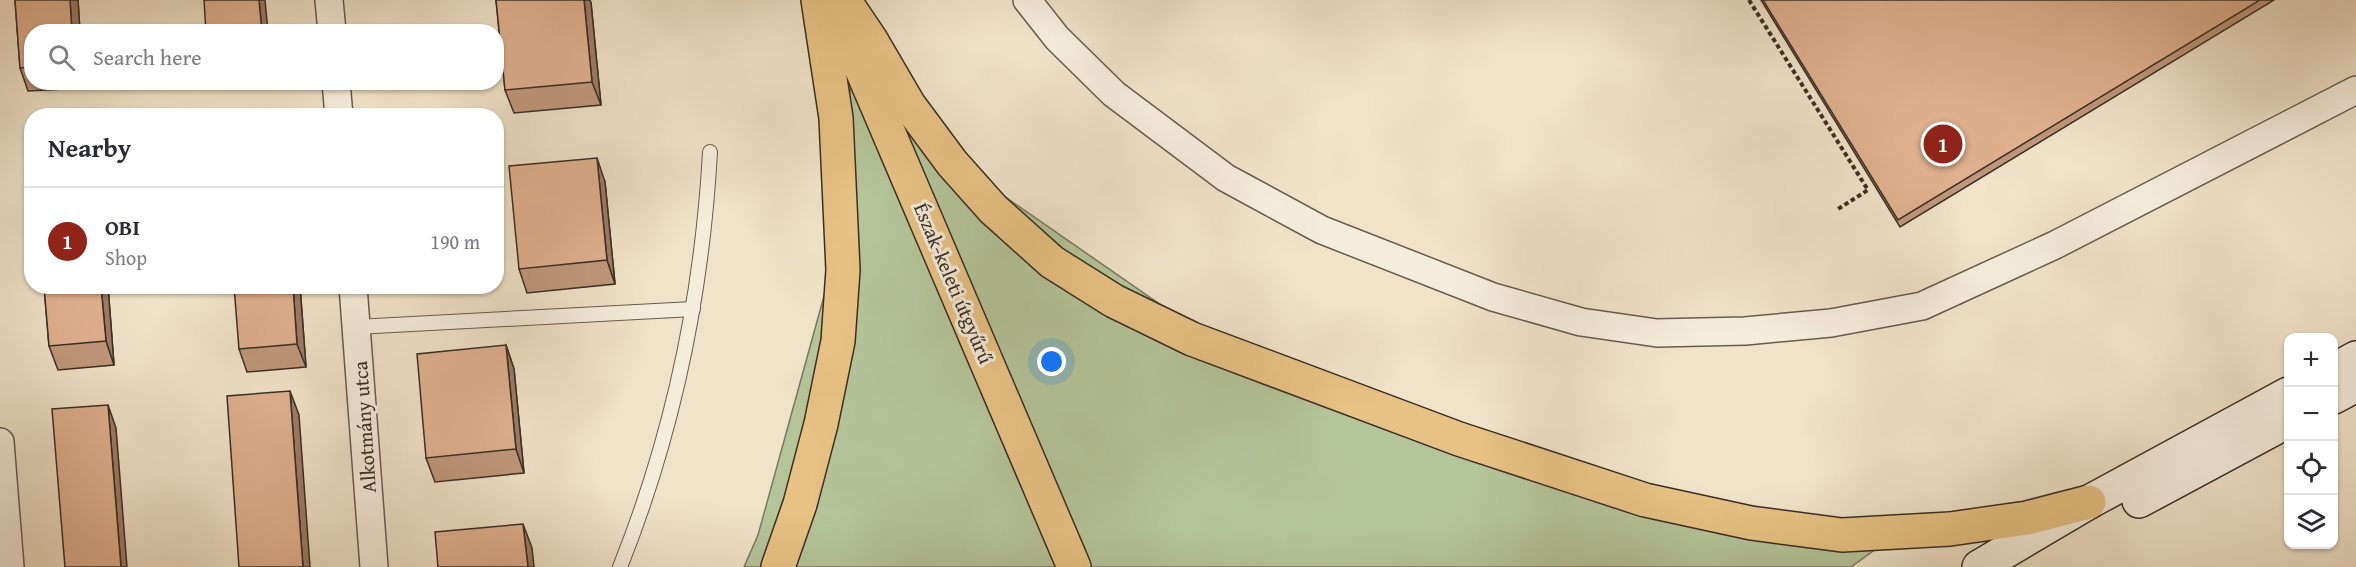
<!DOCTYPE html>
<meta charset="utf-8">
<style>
body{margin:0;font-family:"Gentium Book Plus",serif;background:#f7f7f7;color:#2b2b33}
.controls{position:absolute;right:18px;bottom:18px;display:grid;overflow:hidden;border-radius:12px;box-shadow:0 2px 4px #0004}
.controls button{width:54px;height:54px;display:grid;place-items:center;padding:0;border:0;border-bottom:2px solid #e1e1e2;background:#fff;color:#2b2b33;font:30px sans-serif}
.you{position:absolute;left:1052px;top:362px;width:21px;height:21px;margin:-15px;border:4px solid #fff;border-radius:50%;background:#1a73e8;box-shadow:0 0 0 9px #1a73e833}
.badge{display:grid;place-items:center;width:39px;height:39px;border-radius:50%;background:#8f2418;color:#fff;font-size:20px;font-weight:700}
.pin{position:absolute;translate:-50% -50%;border:3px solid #fff;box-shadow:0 2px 6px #0006}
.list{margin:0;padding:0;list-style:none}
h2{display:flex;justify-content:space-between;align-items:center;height:78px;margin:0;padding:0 24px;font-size:26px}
h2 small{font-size:20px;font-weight:400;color:#7c7c81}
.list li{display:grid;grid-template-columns:39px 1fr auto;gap:18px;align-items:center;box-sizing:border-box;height:108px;padding:0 24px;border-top:2px solid #e1e1e2}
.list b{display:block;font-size:22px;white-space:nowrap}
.list p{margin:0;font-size:20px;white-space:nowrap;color:#7c7c81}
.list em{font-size:20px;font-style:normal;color:#7c7c81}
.icon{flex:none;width:33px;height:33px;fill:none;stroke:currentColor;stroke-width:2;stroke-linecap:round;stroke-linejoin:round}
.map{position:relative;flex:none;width:2356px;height:567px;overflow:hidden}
.search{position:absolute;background:#fff;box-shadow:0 2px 4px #0004;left:24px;top:24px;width:480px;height:66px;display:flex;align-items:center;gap:15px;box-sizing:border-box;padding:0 21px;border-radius:24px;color:#7c7c81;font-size:22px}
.panel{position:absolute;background:#fff;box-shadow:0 2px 4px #0004;left:24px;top:108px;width:480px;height:186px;border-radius:24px}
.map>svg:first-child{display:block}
.green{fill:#b5c59a;stroke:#777a60;stroke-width:1.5}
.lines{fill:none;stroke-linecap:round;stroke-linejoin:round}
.service-casing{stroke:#675b4f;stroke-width:16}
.minor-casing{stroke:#675b4f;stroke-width:30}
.secondary-casing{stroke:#392e26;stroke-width:36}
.primary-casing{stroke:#392e26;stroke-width:36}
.path{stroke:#392e26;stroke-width:4;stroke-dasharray:4.5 3;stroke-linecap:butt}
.service{stroke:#f5eddc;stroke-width:14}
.minor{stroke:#f5eddc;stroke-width:27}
.secondary{stroke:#f5eddc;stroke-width:33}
.primary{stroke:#e8c284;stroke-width:33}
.wall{fill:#c1977b;stroke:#392e26;stroke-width:1.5}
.shaded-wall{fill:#9d7b64;stroke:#392e26;stroke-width:1.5}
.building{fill:#e0b08f;stroke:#392e26;stroke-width:1.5}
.labels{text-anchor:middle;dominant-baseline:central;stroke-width:6;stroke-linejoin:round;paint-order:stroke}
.street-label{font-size:20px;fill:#392e26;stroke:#f5eddc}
</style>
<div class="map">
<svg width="2356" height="567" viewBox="0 0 2356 567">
<rect width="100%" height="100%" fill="#f0e3c9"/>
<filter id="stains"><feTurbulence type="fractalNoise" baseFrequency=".00333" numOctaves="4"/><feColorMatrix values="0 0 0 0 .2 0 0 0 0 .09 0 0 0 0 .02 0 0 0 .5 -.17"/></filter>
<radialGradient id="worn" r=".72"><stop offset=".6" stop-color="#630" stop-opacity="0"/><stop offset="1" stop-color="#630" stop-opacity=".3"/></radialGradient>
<polygon class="green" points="853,64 962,167 1213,341 1689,507 1906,527 1851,567 744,567 758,535 829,278"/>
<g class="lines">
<defs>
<g id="service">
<polyline points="356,327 693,309"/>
<path d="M 620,567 C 674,432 702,297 710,152"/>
</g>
<g id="minor">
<polyline points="329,0 332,32"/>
<polyline points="1027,0 1057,38 1114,94 1226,178 1322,230 1493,297 1581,322 1657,333 1745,331 1831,323 1922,306 2055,245 2356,90"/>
<polyline points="336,82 339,116"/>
<polyline points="353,286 374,567"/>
<polyline points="0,442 10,567"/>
</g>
<g id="secondary">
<polyline points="2334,370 2356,358"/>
<polyline points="2334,397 2356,385"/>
<polyline points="2139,501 2288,421"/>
<polyline points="1979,567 2089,502 2288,394"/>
</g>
<g id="primary">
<polyline points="844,0 871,40 909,105 952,163 993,209 1052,262 1114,301 1192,339 1459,439 1645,500 1751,523 1842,535 1950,529 2027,518 2089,502"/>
<polyline points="844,28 1074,567"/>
<polyline points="778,567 800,504 821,424 838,341 843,270 836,118 818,0"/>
</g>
</defs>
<use href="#service" class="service-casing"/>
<use href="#minor" class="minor-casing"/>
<use href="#secondary" class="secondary-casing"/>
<use href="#primary" class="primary-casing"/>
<polyline class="path" points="1749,0 1868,190 1838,209"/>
<use href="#service" class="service"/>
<use href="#minor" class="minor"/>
<use href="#secondary" class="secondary"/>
<use href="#primary" class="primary"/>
</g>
<g class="wall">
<polygon points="15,0 78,0 80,32 32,32 32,82 83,82 83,88 28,91 20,68"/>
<polygon points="496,0 590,0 591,3 601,105 514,113 505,90"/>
<polygon points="1761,0 2274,0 1900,227"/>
<polygon points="605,182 615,284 527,293 519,269"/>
<polygon points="44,286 108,286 114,365 58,370 49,346"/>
<polygon points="300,286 306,367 247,372 239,349"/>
<polygon points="506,345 514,369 524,473 435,482 426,458"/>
</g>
<g class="shaded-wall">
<polygon points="70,0 78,0 80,32 72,32"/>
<polygon points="259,0 265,0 268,32 262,32"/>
<polygon points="584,0 590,0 591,3 601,105 592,82"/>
<polygon points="597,158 605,182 615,284 607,260"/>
<polygon points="101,286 108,286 114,365 106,341"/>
<polygon points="293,286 300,286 306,367 297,344"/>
<polygon points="506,345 514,369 524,473 516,449"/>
<polygon points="290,391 299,415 310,567 303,567"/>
<polygon points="108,405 116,428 127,567 121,567"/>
<polygon points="523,524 532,548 534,567 528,567"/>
</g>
<g class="building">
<polygon points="15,0 70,0 72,32 32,32 32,67 20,68"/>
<polygon points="204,0 259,0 262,32 206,32"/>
<polygon points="496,0 584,0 592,82 505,90"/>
<polygon points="1763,0 2260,0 1898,220"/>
<polygon points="279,112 279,116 230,116"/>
<polygon points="597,158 607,260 519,269 509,166"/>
<polygon points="44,286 101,286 106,341 49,346"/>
<polygon points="234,286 293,286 297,344 239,349"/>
<polygon points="506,345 516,449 426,458 417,354"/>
<polygon points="290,391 303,567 239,567 227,396"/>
<polygon points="108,405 121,567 65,567 52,409"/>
<polygon points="523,524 528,567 438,567 435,532"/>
</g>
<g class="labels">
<g class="street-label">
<text transform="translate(954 283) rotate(67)">Észak-keleti útgyűrű</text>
<text transform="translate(364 427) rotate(-94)">Alkotmány utca</text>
</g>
</g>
<rect width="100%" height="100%" filter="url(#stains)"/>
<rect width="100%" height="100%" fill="url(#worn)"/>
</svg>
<div class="controls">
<button>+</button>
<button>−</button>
<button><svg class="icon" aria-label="locate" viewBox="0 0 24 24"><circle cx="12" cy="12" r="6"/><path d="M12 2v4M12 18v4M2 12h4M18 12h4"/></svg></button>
<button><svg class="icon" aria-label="layers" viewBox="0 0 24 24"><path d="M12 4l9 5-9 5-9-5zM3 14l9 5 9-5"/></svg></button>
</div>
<div class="you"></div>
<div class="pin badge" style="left:1943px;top:144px">1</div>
<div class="search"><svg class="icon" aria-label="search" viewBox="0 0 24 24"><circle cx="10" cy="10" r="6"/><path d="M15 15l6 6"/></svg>Search here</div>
<section class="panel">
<h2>Nearby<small></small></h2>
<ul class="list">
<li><span class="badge">1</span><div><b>OBI</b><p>Shop</p></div><em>190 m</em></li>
</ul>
</section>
</div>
